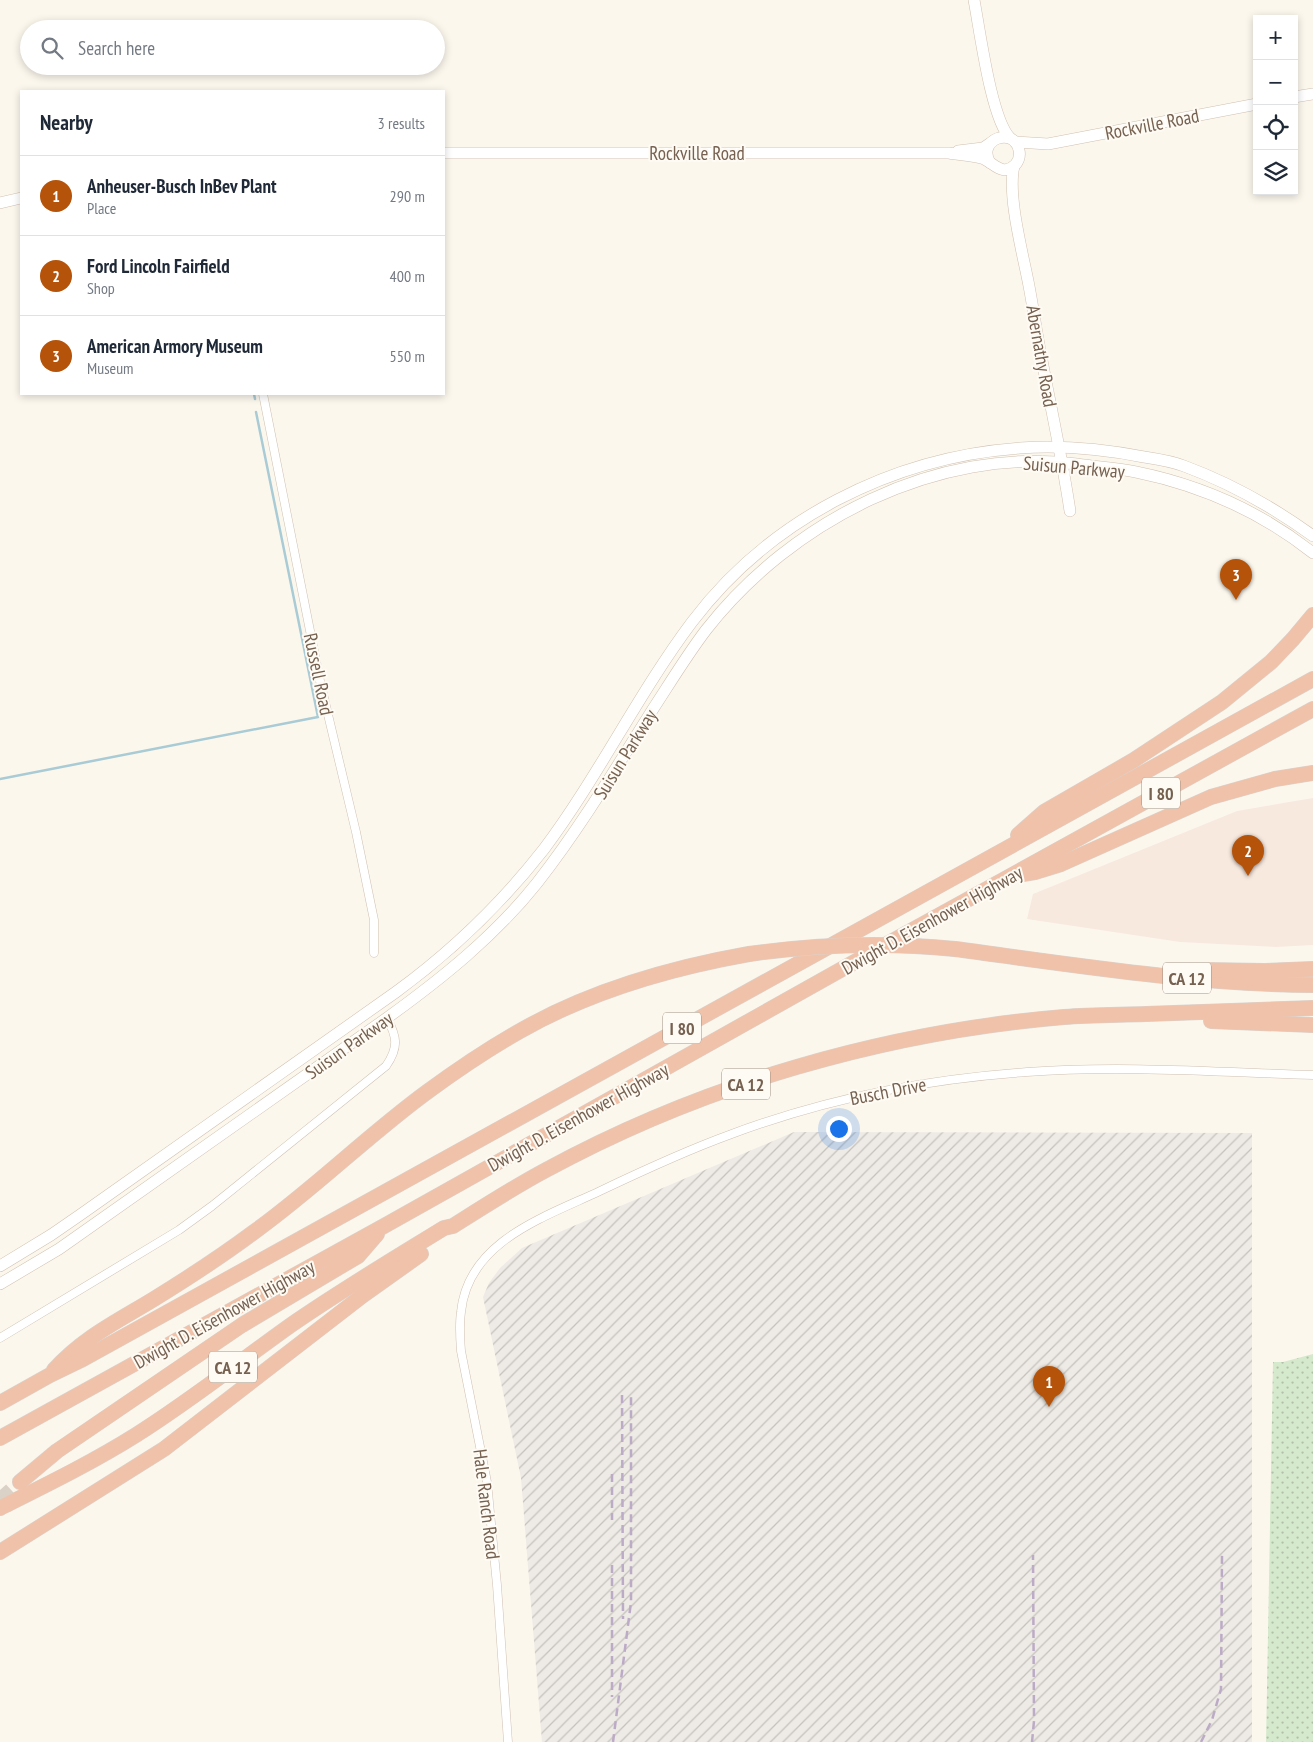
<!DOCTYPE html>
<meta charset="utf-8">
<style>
body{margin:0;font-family:"PT Sans Narrow",sans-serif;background:#f2f2f3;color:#1f2937}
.controls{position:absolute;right:15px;top:15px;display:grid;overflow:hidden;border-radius:0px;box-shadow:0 2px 8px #0003}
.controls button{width:45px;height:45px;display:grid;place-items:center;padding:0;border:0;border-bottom:1px solid #e0e1e3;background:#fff;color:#1f2937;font:25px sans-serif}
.you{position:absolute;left:838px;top:1128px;width:18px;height:18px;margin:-12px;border:4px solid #fff;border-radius:50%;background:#1a73e8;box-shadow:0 0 0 8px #1a73e833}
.badge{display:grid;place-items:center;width:32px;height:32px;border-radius:50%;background:#b45309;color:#fff;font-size:16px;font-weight:700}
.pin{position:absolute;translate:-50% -41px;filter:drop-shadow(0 1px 2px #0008)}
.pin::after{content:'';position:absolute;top:26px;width:18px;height:15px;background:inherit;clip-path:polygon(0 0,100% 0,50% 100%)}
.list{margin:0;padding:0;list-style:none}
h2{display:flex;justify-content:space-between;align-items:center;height:65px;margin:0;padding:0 20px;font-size:21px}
h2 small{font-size:16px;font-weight:400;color:#747a83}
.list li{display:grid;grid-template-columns:32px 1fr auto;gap:15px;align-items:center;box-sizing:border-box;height:80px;padding:0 20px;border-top:1px solid #e0e1e3}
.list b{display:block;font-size:19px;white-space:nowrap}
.list p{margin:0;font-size:16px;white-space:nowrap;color:#747a83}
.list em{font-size:16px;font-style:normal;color:#747a83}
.icon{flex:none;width:28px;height:28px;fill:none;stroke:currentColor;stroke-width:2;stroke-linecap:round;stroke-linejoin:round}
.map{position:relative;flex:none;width:1313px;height:1742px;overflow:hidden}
.search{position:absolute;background:#fff;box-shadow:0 2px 8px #0003;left:20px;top:20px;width:425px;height:55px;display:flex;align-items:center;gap:12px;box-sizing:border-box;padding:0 18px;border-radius:28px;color:#747a83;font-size:19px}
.panel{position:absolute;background:#fff;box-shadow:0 2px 8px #0003;left:20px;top:90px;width:425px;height:305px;border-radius:0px}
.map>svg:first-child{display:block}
.commercial{fill:#f8e9df}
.industrial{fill:url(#industrial-furrows)}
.grass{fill:url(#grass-dots)}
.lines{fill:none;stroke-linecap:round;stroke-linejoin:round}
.stream{stroke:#a9cbd6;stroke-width:2.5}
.highway-tunnel{stroke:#dad2c6;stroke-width:15;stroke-dasharray:15 8;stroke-linecap:butt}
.street-casing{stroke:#cec1b3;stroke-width:9}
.secondary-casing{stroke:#d0c1b1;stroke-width:12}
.highway-casing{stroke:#d9d3ce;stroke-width:16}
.street{stroke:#fff;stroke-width:8}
.secondary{stroke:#fff;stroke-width:11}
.highway{stroke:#f0c2aa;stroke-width:15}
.rail{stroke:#bcabc6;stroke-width:2.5;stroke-dasharray:8 5;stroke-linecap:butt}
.highway-bridge-casing{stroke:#d9d3ce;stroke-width:16;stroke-linecap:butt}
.highway-bridge{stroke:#f0c2aa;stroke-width:15}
.labels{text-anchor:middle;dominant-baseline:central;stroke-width:4;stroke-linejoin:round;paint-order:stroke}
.shield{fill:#fefbf4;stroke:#9f8f82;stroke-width:1}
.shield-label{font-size:18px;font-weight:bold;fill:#766151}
.street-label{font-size:19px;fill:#766151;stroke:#fefbf4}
</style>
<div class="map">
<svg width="1313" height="1742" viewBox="0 0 1313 1742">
<defs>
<pattern id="industrial-furrows" width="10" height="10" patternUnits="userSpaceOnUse" patternTransform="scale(1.25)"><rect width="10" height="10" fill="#eeeae5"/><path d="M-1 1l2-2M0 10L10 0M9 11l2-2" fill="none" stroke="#c5c1bc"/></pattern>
<pattern id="grass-dots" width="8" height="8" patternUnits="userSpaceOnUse" patternTransform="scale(1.25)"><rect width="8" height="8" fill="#d5e9cc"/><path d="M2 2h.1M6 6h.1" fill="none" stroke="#b1c0a8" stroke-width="1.8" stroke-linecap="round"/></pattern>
</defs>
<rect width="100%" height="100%" fill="#fcf7ed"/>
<polygon class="commercial" points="1313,798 1313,945 1277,947 1180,942 1027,919 1033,894 1237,811"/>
<polygon class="industrial" points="794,1132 1252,1133 1252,1742 542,1742 521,1478 483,1297 489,1283 500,1268 522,1248"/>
<polygon class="grass" points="1313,1354 1313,1742 1266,1742 1273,1362 1283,1362"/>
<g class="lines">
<g class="stream">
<polyline points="254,394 255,399"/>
<polyline points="0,779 318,717 256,412"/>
</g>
<polyline class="highway-tunnel" points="0,1500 20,1482"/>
<defs>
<g id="street">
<polyline points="263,394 320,681 356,832 374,920 374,953"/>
<path d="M 0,1338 L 179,1230 L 212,1206 L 386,1066 C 399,1047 397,1037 387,1018"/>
<path d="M 508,1742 L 497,1585 L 487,1482 L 461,1351 C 460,1338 459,1325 461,1312 C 468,1241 545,1217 600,1191 C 642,1171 685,1151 729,1135 C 824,1099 925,1079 1027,1072 C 1120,1065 1219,1072 1313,1075"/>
</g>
<g id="secondary">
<path d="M 974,0 C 980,31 991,118 1010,138"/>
<polyline points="1294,97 1313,94"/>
<polyline points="1015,142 1048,144 1257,104"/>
<polyline points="958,151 983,148 989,144"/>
<path d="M 444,153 L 949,153 C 960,155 970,155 981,158 C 993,161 1002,178 1015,165 C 1019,161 1020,155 1019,150 C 1014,126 976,139 990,163"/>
<path d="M 1014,166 C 1007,196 1023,254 1029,286 C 1033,307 1036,329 1040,350 C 1050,404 1062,457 1070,511"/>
<polyline points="0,203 21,198"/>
<path d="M 0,1266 L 51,1235 L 80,1215 L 396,992 C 452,951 501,904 544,849 C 598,777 638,694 692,622 C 770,519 892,457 1020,448 C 1062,445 1103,449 1144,457 C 1157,459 1171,461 1184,466 C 1230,483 1273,507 1313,536"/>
<path d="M 0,1284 L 59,1249 L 387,1018 C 441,979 495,936 537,883 C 580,828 616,768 653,709 C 670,683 687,655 706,630 C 791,521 937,446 1077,464 C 1096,467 1116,468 1136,472 C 1200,485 1261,512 1313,553"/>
</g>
<g id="highway">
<polyline points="1018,835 1044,812 1134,760 1222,702 1271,662 1293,639 1313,615"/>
<polyline points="1023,874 1035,872 1061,864 1211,797 1275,779 1313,773"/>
<path d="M 955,949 C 1074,965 1193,984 1313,985"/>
<polyline points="1204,970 1265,971 1313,969"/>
<polyline points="1211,1021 1313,1025"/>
<path d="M 54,1370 C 84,1337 118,1321 154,1299 C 188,1278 222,1256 254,1232 C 314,1189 367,1136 427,1092 C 457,1070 488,1049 520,1031 C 590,991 670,968 749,954"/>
<polyline points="0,1403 50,1375 83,1359 1313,679"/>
<polyline points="0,1438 384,1226 860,959 1313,709"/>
<polyline points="20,1482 57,1451 242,1325 358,1256 377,1234"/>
<path d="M 0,1508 C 46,1485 93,1462 136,1435 C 190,1401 239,1362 291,1325 C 340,1291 392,1260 444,1228 L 453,1226 C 483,1207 514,1187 546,1170 C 704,1084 885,1032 1064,1017 C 1091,1015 1118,1015 1146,1014 C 1201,1012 1257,1010 1313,1008"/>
<polyline points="0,1552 164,1449 362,1296 421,1254"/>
</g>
</defs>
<use href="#street" class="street-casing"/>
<use href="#secondary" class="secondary-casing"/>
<use href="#highway" class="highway-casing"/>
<use href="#street" class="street"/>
<use href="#secondary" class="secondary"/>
<use href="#highway" class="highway"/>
<g class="rail">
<polyline points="622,1395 623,1619"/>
<polyline points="612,1474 612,1520"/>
<polyline points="612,1565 612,1697"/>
<polyline points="613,1742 631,1602 631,1395"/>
<polyline points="1032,1742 1034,1721 1033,1555"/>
<polyline points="1201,1742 1212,1720 1221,1689 1222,1555"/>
</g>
<defs>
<path id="highway-bridge" d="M 749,954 C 818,944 886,942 955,949"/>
</defs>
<use href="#highway-bridge" class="highway-bridge-casing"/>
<use href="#highway-bridge" class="highway-bridge"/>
</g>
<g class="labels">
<g class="shield">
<rect x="1142" y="777.5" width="38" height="31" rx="4"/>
<rect x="1163" y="962.5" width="48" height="31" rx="4"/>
<rect x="663" y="1012.5" width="38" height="31" rx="4"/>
<rect x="722" y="1068.5" width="48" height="31" rx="4"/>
<rect x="209" y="1351.5" width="48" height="31" rx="4"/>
</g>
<g class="shield-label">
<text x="1161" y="793">I 80</text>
<text x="1187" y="978">CA 12</text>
<text x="682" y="1028">I 80</text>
<text x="746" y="1084">CA 12</text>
<text x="233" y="1367">CA 12</text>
</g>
<g class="street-label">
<text transform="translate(1152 124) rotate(-11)">Rockville Road</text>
<text x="697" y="153">Rockville Road</text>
<text transform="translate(1042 356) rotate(80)">Abernathy Road</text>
<text transform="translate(1074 467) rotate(5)">Suisun Parkway</text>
<text transform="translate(319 674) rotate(78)">Russell Road</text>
<text transform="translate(625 754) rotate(-58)">Suisun Parkway</text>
<text transform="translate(932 920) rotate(-29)">Dwight D. Eisenhower Highway</text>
<text transform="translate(349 1045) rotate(-35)">Suisun Parkway</text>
<text transform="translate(888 1091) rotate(-11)">Busch Drive</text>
<text transform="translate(578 1117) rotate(-29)">Dwight D. Eisenhower Highway</text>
<text transform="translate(224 1314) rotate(-29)">Dwight D. Eisenhower Highway</text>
<text transform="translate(487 1504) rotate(83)">Hale Ranch Road</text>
</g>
</g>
</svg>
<div class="controls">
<button>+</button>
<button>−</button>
<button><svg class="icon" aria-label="locate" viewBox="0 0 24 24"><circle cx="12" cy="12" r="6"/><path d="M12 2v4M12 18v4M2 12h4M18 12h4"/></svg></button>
<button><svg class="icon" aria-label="layers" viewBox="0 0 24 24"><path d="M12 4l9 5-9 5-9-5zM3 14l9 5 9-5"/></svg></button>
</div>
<div class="you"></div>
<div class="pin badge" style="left:1049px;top:1407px">1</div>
<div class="pin badge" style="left:1248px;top:876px">2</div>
<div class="pin badge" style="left:1236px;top:600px">3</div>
<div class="search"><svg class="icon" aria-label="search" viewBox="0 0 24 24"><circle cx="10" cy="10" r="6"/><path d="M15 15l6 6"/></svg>Search here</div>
<section class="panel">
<h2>Nearby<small>3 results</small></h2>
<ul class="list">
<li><span class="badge">1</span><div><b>Anheuser-Busch InBev Plant</b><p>Place</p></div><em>290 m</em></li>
<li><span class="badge">2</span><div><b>Ford Lincoln Fairfield</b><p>Shop</p></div><em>400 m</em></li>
<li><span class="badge">3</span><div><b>American Armory Museum</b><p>Museum</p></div><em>550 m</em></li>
</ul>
</section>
</div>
